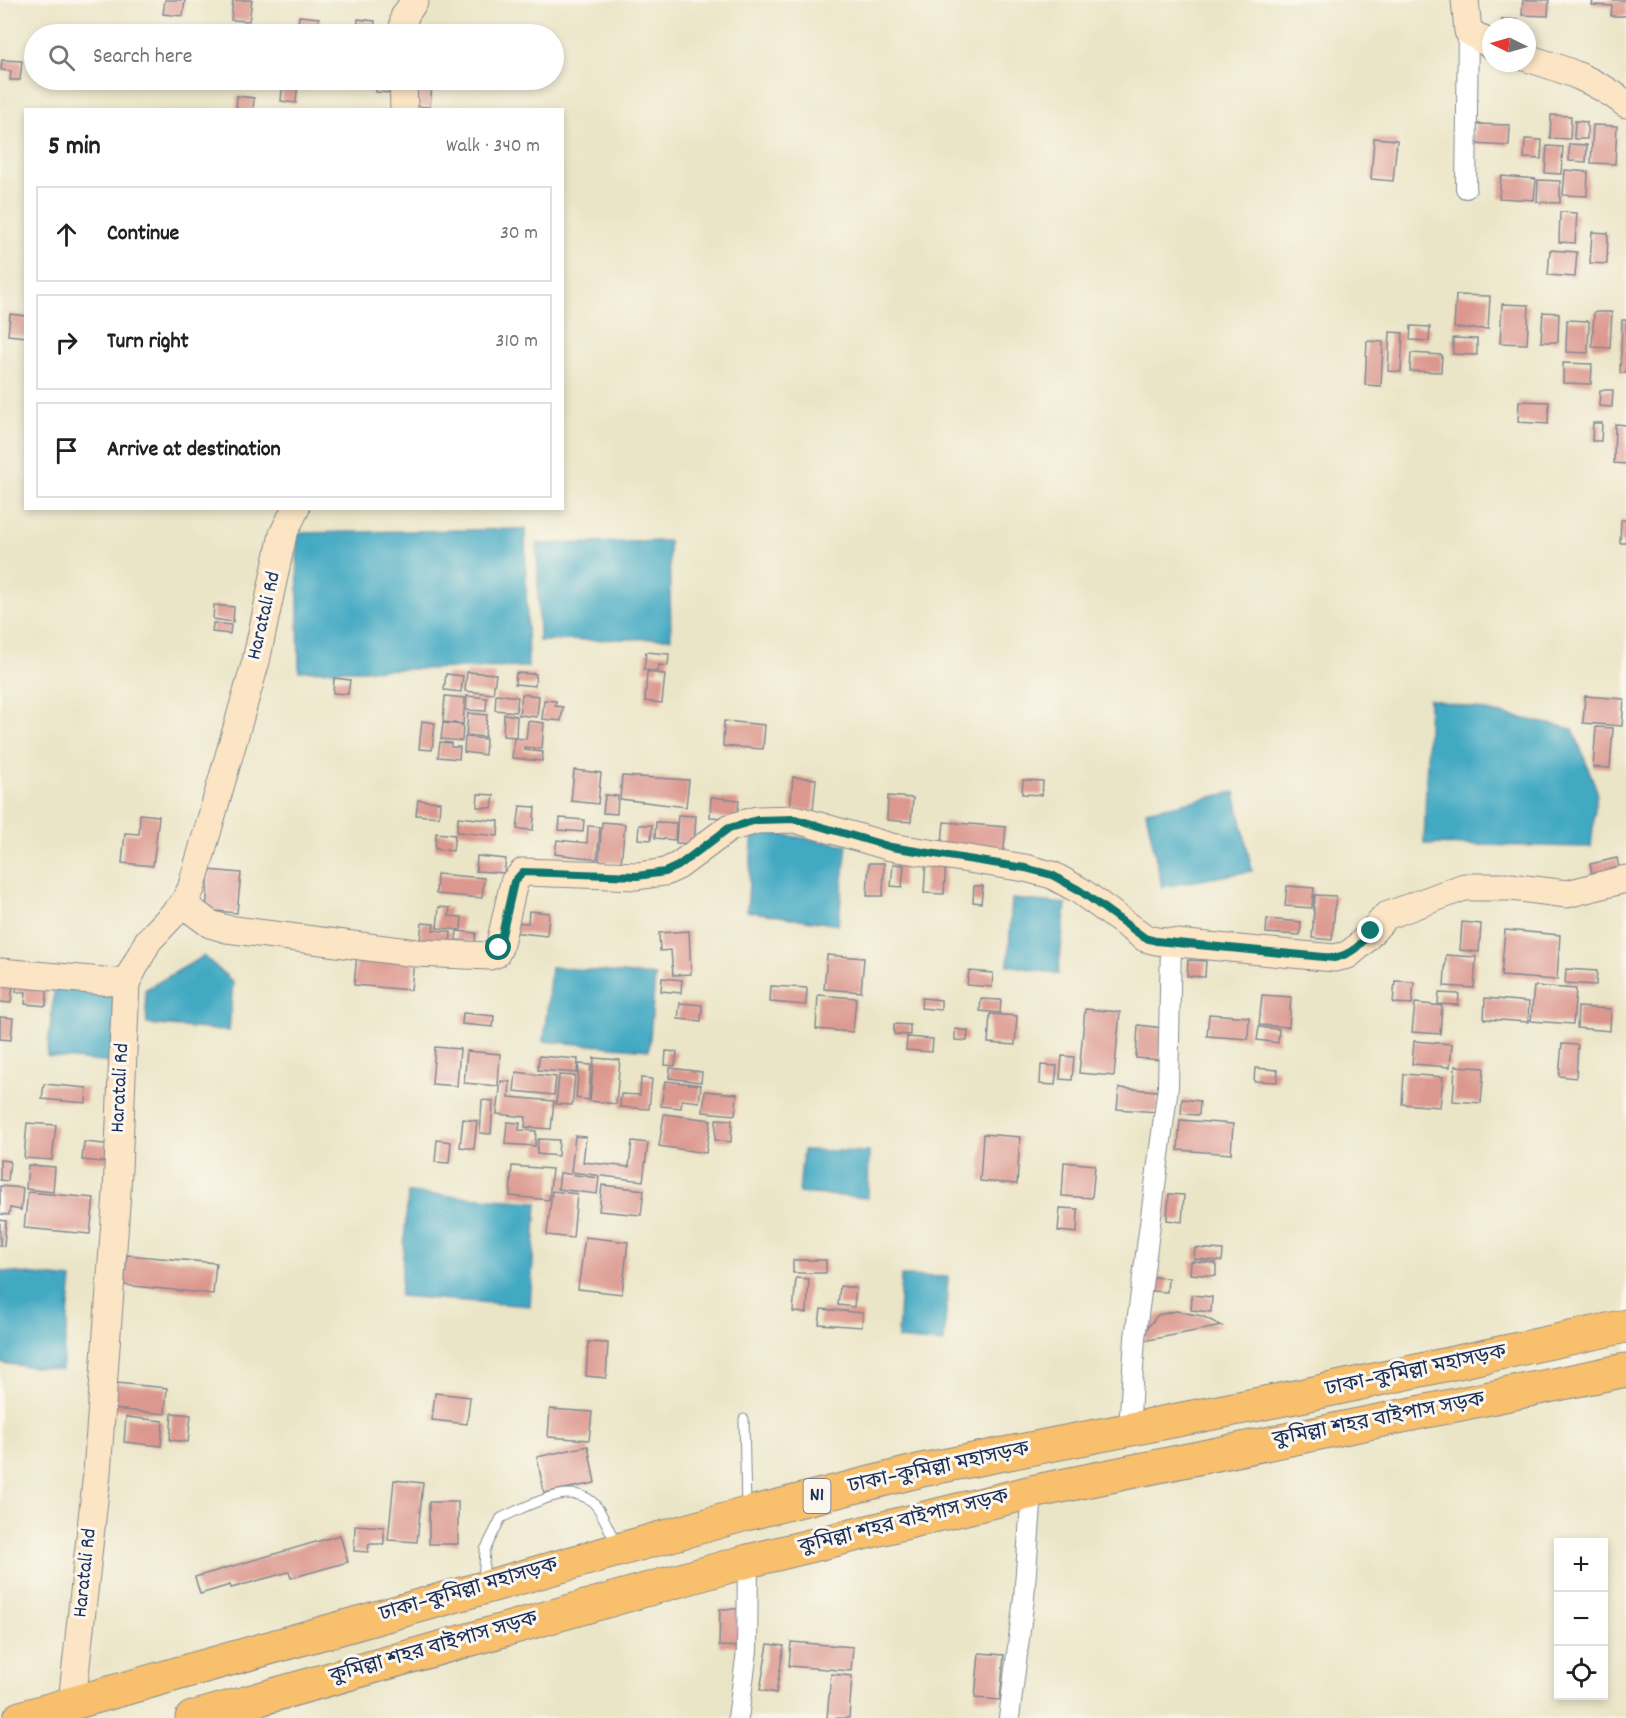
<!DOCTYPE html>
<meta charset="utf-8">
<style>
body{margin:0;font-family:Dekko,"Noto Sans Bengali",sans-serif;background:#f2f2f2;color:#202124}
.controls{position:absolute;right:18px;bottom:18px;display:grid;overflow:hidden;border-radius:0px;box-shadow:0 3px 9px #0003}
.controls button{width:54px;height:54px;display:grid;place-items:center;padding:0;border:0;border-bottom:2px solid #e0e0e0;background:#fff;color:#202124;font:30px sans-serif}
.compass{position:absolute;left:1482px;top:18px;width:54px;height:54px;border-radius:50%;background:#fff;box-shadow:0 3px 9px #0003;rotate:275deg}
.stop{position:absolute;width:18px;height:18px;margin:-14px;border:4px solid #0f766e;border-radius:50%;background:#fff}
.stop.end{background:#0f766e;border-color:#fff;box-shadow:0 2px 6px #0008}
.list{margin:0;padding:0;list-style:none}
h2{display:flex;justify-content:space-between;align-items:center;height:78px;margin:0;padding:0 24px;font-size:26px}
h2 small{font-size:20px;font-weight:400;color:#757577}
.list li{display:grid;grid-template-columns:39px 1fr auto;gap:18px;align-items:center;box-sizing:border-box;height:96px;margin:0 12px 12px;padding:0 12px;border:2px solid #e0e0e0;border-radius:0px}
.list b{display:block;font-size:22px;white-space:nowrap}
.list em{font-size:20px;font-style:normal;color:#757577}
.icon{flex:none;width:33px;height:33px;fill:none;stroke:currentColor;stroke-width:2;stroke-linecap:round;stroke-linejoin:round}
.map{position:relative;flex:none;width:1626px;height:1718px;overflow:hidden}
.search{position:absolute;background:#fff;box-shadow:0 3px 9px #0003;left:24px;top:24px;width:540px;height:66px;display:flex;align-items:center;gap:15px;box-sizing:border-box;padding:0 21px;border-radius:33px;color:#757577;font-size:22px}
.panel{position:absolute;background:#fff;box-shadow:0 3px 9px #0003;left:24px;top:108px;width:540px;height:402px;border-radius:0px}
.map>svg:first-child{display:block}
.water{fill:#43a9c3;stroke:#2f6c90;stroke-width:1.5}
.building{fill:#dc988f}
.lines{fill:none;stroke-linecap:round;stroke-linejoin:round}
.lane-casing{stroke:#838a92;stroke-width:11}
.street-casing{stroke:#838a92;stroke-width:22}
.secondary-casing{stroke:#838a92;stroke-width:29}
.highway-casing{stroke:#838a92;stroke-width:35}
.lane{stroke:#fff;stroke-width:9}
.street{stroke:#fff;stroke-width:20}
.secondary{stroke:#fce5c4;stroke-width:27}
.highway{stroke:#f8bf6c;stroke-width:33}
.route{stroke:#0f766e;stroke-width:8}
.labels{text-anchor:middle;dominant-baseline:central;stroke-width:6;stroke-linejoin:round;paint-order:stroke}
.shield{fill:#fbf7ec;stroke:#5e6b89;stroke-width:1.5}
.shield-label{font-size:20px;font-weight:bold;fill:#1b2f5e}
.street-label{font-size:21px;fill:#1b2f5e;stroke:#fbf7ec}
</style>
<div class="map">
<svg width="1626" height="1718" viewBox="0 0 1626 1718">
<rect width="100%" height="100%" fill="#fbf7ec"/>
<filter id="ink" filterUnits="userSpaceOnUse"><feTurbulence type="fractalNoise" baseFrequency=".0167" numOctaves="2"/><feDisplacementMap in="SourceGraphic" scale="12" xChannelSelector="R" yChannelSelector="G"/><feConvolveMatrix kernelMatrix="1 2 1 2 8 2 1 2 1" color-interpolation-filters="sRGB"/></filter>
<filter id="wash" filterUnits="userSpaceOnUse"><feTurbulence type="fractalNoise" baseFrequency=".008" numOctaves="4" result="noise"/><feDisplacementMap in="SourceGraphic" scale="24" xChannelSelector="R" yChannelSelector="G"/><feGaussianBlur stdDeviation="1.35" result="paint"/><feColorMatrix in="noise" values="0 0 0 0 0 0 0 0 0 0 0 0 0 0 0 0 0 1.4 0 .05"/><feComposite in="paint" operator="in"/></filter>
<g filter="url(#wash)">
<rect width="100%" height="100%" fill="#ebe5c7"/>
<g class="water">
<polygon points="525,529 528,667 299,671 297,533"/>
<polygon points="669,541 671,638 539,641 537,544"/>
<polygon points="1429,699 1573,729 1597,791 1591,847 1424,844"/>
<polygon points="1235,792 1252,871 1162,887 1146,811"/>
<polygon points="753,830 847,845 838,925 747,911"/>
<polygon points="1012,899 1066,904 1058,974 1008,965"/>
<polygon points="204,956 233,982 229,1031 147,1024 145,990"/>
<polygon points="551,967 655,976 649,1050 544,1041"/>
<polygon points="55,983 119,990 111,1063 47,1056"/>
<polygon points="803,1150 869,1152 868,1198 799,1193"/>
<polygon points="408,1193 537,1202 530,1306 400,1296"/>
<polygon points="0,1271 72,1279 62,1370 0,1363"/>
<polygon points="901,1276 948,1277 944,1343 898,1339"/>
</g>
<g id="blocks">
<g class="building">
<polygon points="165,0 185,0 183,16 163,14"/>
<polygon points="233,0 252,0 249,21 231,20"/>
<polygon points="1523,0 1549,0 1548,16 1522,15"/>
<polygon points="1593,0 1626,0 1626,16 1611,16 1612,6 1592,5"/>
<polygon points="299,16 319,18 318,33 297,31"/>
<polygon points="358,19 375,21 374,34 357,34"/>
<polygon points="1502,19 1519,20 1519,27 1502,27"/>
<polygon points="272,25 292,27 292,34 271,34"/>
<polygon points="2,60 22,61 20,80 10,80 11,71 1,70"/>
<polygon points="283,80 298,80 296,103 281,101"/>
<polygon points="377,80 394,80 392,93 376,92"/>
<polygon points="414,83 432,85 430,107 412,106"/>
<polygon points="237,96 254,98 253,110 236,110"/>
<polygon points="1551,115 1571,116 1570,139 1550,138"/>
<polygon points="1575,121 1587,122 1587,139 1574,139"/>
<polygon points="1475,124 1510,125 1509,146 1473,144"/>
<polygon points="1593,125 1617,126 1615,164 1591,163"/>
<polygon points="1374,138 1397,140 1393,181 1371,179"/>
<polygon points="1525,139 1542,140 1541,159 1524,158"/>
<polygon points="1569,144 1587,145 1586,162 1569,161"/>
<polygon points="1547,146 1563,147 1561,174 1545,173"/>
<polygon points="1565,170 1588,172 1587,196 1563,195"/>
<polygon points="1501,176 1536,179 1534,200 1499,198"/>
<polygon points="1538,180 1560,181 1560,203 1537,202"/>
<polygon points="1560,212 1577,213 1575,243 1559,242"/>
<polygon points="1592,232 1608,233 1607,264 1590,263"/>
<polygon points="1550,250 1577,252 1575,277 1548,275"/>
<polygon points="1456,295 1490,296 1488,329 1454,328"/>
<polygon points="1502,304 1529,305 1527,344 1500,343"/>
<polygon points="1543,312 1559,313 1558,342 1541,342"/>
<polygon points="1594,312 1612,312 1610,348 1592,347"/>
<polygon points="10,314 26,316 26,337 8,335"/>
<polygon points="1567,320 1589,321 1588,353 1566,352"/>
<polygon points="1622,320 1626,320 1626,373 1620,373"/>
<polygon points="1411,326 1430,327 1429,341 1410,340"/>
<polygon points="1390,332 1403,333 1401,372 1388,371"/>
<polygon points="1453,338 1477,339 1477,355 1453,354"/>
<polygon points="1367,341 1383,342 1381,386 1365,385"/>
<polygon points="1411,353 1442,355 1441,372 1410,371"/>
<polygon points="1563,363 1592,364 1591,384 1563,383"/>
<polygon points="1600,390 1613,390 1612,407 1599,406"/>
<polygon points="1519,401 1549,402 1548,424 1518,422"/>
<polygon points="1593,423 1602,423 1601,441 1592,441"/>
<polygon points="1615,424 1626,425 1626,464 1614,463"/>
<polygon points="1621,520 1626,520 1626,543 1620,543"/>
<polygon points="214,605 234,607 233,622 213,619"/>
<polygon points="213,623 231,625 230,634 212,632"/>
<polygon points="646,652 669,654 668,666 659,665 658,671 644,670"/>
<polygon points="467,672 496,674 493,694 465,691"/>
<polygon points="647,672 665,674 662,703 645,701"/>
<polygon points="516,673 536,674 535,686 515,684"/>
<polygon points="446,674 463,676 461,692 444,690"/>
<polygon points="334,678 350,680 348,694 333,693"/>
<polygon points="496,694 518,697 516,712 495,710"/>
<polygon points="522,694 539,696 537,717 519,715"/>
<polygon points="445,696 465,698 463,724 443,722"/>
<polygon points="467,696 487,698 486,711 466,710"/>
<polygon points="1585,696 1624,699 1622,726 1583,723"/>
<polygon points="544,700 556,701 555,706 563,707 561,721 542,719"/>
<polygon points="468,713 487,715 485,737 466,735"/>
<polygon points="504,714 517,716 516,737 503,736"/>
<polygon points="422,721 435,723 432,750 419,749"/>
<polygon points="528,721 544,723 542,749 524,747 524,750 543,752 542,761 512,758 514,738 526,739"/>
<polygon points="724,721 765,725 763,749 723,746"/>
<polygon points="443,723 463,725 462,741 441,739"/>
<polygon points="1596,727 1613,728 1610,768 1593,767"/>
<polygon points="465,737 486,739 485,755 464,752"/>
<polygon points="440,742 451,743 451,747 460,747 459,759 438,757"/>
<polygon points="574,770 601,773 598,804 571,801"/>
<polygon points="622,776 689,780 686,807 620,799"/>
<polygon points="793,777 816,779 813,811 790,809"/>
<polygon points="1023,780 1043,781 1042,795 1022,794"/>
<polygon points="478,794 494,795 492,808 477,807"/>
<polygon points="605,795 618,796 617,814 603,813"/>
<polygon points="888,796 913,798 911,822 887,820"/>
<polygon points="711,797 739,800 737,819 710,817"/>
<polygon points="418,800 440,802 439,817 416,815"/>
<polygon points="520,806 535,807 533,830 517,829"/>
<polygon points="140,814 159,816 153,866 122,863 125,833 139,834"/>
<polygon points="678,815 696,816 694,844 676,843"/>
<polygon points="458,817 499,821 498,836 457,832"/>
<polygon points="560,818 584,820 583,832 559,830"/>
<polygon points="602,822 625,824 621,863 599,861"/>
<polygon points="656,822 676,823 675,840 655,838"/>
<polygon points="944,822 1006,827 1003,858 941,853"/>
<polygon points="639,825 652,825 651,840 638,839"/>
<polygon points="588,826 600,827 597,859 555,854 557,840 587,843"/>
<polygon points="436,833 455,835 453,851 435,849"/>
<polygon points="477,856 506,859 504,873 476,871"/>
<polygon points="1617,858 1621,877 1594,883 1590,864"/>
<polygon points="926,860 946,862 944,894 924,893"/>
<polygon points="869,863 884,863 883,896 867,896"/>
<polygon points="893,864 904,865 902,887 891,886"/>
<polygon points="209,870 241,873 237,913 206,910"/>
<polygon points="437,874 484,878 482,898 436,894"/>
<polygon points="974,886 983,886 981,903 973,902"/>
<polygon points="1287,886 1314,888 1312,908 1285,906"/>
<polygon points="1315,895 1336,896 1332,940 1312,938"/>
<polygon points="439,907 450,908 449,916 462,917 461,930 437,928"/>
<polygon points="529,911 549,913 547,936 512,932 513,922 528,923"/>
<polygon points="1267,919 1301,922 1300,935 1266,933"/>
<polygon points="1462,922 1481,924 1479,952 1460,950"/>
<polygon points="422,923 434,924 433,930 451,932 450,944 420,941"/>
<polygon points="1505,930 1560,935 1557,980 1501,976"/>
<polygon points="457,931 476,933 475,942 456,940"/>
<polygon points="689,931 691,974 673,975 671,950 660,951 659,933"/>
<polygon points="357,954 414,960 411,990 354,985"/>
<polygon points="827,955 864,958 861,992 824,989"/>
<polygon points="1446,955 1476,957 1474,988 1444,986"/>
<polygon points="1188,960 1206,961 1205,977 1187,976"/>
<polygon points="1566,969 1597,971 1596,985 1565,983"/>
<polygon points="969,971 993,973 992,987 967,985"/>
<polygon points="18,978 48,981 46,1006 25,1004 26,992 16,992"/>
<polygon points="662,978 682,980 681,993 661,991"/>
<polygon points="1395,981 1414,982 1412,1004 1393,1003"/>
<polygon points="0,983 13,985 11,1003 0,1002"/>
<polygon points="771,986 807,988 806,1005 770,1002"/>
<polygon points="1534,986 1576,989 1573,1024 1531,1021"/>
<polygon points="1439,993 1459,994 1458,1005 1438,1004"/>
<polygon points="818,995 856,998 853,1032 816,1029"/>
<polygon points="1262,995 1291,997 1289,1027 1259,1025"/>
<polygon points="922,998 941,1000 941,1010 921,1008"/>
<polygon points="1485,998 1529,1002 1528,1022 1484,1019"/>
<polygon points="981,999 1001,1000 1000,1013 980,1011"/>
<polygon points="680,1003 702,1005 701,1021 678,1019"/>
<polygon points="1415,1003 1442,1006 1440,1034 1412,1032"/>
<polygon points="1578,1007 1611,1009 1610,1031 1577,1028"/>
<polygon points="1085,1009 1120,1012 1114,1076 1079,1073"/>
<polygon points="463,1013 494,1016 493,1027 462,1024"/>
<polygon points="990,1014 1017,1016 1015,1045 988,1043"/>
<polygon points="1209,1014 1249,1017 1248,1039 1207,1036"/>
<polygon points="0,1017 13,1018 11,1040 0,1039"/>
<polygon points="894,1024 910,1025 910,1035 894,1034"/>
<polygon points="1138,1025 1163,1028 1160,1060 1136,1058"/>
<polygon points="1259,1027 1279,1029 1278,1043 1257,1040"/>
<polygon points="955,1029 968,1031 967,1041 955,1040"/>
<polygon points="907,1037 933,1039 932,1052 906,1050"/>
<polygon points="1414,1041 1452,1044 1450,1067 1412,1064"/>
<polygon points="1562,1044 1578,1045 1576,1078 1559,1076"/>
<polygon points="435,1047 460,1049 457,1086 432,1084"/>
<polygon points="467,1051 500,1054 498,1086 464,1083"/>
<polygon points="666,1051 677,1052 675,1066 665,1065"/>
<polygon points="539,1056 578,1059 577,1073 538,1070"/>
<polygon points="1062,1056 1074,1057 1072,1080 1060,1079"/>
<polygon points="594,1058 620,1060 616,1104 590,1101"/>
<polygon points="579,1064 591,1065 589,1100 576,1098"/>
<polygon points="1041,1065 1057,1066 1055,1085 1040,1084"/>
<polygon points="1455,1066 1484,1068 1481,1103 1453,1101"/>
<polygon points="670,1068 702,1072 701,1082 669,1078"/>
<polygon points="1255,1068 1278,1070 1277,1082 1254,1081"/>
<polygon points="516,1072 556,1077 554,1095 514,1091"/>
<polygon points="1404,1074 1443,1077 1440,1107 1402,1104"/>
<polygon points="559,1075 575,1076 572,1105 556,1104"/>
<polygon points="641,1078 652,1079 649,1109 620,1107 621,1094 640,1095"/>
<polygon points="501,1081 510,1082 509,1097 554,1101 551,1129 525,1127 526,1117 497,1114"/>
<polygon points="665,1081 701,1085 699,1102 682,1100 681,1108 661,1106"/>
<polygon points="44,1084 87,1088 86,1103 42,1099"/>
<polygon points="1119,1088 1158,1091 1157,1112 1117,1109"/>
<polygon points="705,1091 737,1094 735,1115 703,1112"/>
<polygon points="1182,1099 1200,1101 1199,1115 1181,1114"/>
<polygon points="482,1100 493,1101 491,1134 480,1133"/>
<polygon points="664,1114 711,1120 706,1153 659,1146"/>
<polygon points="463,1119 477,1121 474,1149 460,1147"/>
<polygon points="716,1119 732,1120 731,1142 715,1140"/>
<polygon points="1180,1120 1233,1124 1231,1154 1178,1150"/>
<polygon points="507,1122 520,1123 519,1130 536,1131 535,1146 505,1144"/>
<polygon points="27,1123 56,1125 52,1160 24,1158"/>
<polygon points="983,1134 1020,1137 1017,1184 980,1181"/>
<polygon points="575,1136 586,1137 583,1162 629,1167 632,1141 648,1143 643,1181 571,1172"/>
<polygon points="538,1139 559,1140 558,1156 537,1154"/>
<polygon points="437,1140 451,1142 449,1163 435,1162"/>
<polygon points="84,1142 114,1145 112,1163 82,1160"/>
<polygon points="0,1160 10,1161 8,1181 0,1180"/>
<polygon points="1064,1162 1095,1165 1092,1198 1062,1196"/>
<polygon points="28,1165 55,1167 53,1192 26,1189"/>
<polygon points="512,1166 552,1169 549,1200 510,1196"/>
<polygon points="560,1173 599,1178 597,1194 558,1189"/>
<polygon points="602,1185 644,1190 641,1215 599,1211"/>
<polygon points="0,1186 23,1188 21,1210 10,1208 9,1215 0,1214"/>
<polygon points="552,1191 577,1194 573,1238 547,1235"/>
<polygon points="28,1192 94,1198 90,1234 24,1228"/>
<polygon points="1169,1194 1184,1195 1182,1222 1167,1220"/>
<polygon points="1060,1208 1078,1209 1077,1233 1058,1231"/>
<polygon points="0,1220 6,1221 4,1246 0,1246"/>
<polygon points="585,1237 628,1242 622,1294 578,1289"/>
<polygon points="1195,1248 1223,1250 1222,1261 1194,1259"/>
<polygon points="127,1255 216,1263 213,1294 124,1285"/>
<rect x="793" y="1260" width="33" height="13"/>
<polygon points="1191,1261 1216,1263 1216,1276 1190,1274"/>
<polygon points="1152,1277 1168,1278 1167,1292 1152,1291"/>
<polygon points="796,1278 809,1279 807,1313 793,1312"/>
<polygon points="840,1286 856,1288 854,1307 838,1305"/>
<polygon points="1192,1295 1212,1297 1211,1312 1191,1310"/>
<polygon points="821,1309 863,1313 862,1327 819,1324"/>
<polygon points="1176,1311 1202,1316 1222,1326 1143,1341 1148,1327 1158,1315"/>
<polygon points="588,1342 608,1343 606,1378 586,1376"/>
<polygon points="116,1383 167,1388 165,1414 113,1409"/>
<polygon points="435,1393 470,1397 467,1424 432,1420"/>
<polygon points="550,1409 592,1412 589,1440 548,1437"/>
<polygon points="172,1413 191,1415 188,1442 170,1440"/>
<polygon points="126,1417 163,1421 161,1446 124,1442"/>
<polygon points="588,1446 595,1483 544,1493 537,1457"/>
<polygon points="394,1480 423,1483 417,1542 388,1540"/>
<rect x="429" y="1502" width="29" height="42"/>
<polygon points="355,1525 384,1527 384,1544 369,1544 368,1552 354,1551"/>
<polygon points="340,1535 348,1562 291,1578 289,1572 231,1588 230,1585 200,1594 195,1577"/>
<polygon points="720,1609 744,1609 743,1647 719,1646"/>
<polygon points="791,1642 853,1647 851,1671 789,1666"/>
<polygon points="768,1644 784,1646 776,1693 760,1690"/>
<polygon points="979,1653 1004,1655 1000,1700 975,1698"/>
<polygon points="831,1674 852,1676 849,1718 827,1718"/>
</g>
</g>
</g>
<g filter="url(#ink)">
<use href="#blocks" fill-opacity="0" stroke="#838a92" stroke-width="1.5"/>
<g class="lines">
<defs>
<g id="lane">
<polyline points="744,1419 746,1508"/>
<path d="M 483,1582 L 485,1550 L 501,1518 C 526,1507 575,1477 597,1507 C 605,1518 610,1533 617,1545"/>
</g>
<g id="street">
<polyline points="1466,188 1468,31"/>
<polyline points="1129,1429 1135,1338 1168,1087 1171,943"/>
<polyline points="738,1718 747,1651 748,1561"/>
<polyline points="1009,1718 1024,1598 1032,1492"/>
</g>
<g id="secondary">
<polyline points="1465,0 1468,31 1491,45"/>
<polyline points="403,34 404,17 415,0"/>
<path d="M 1527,58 C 1563,69 1596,80 1626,104"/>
<polyline points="403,80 404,110"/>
<polyline points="183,904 210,924 227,929 416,953 490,956 496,954 499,948 514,882 523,872 637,876 665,872 678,866 729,828 757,820 795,819 891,847 1025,868 1052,875 1079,890 1145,938 1156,941 1334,958 1348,955 1361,944 1386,916 1464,887 1511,887 1567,894 1626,879"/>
<polyline points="0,972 126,983"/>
<polyline points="72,1702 97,1473 117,1192 126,983 148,941 183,904 191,889 256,661 283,534 296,508"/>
</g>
<g id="highway">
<polyline points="20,1718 746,1514 922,1470 1300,1396 1626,1326"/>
<polyline points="192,1718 748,1561 1032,1492 1626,1370"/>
</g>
</defs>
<use href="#lane" class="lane-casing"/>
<use href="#street" class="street-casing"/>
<use href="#secondary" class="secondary-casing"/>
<use href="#highway" class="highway-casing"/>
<use href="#lane" class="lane"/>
<use href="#street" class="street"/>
<use href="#secondary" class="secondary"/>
<use href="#highway" class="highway"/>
</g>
</g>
<g class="lines" filter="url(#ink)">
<path class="route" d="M 499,948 L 514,882 L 523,872 L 637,876 L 665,872 L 678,866 L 729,828 L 757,820 L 795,819 L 891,847 L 1025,868 L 1052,875 L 1079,890 L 1145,938 L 1156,941 L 1334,958 C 1352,954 1360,946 1371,931"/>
</g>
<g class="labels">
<rect class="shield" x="803.5" y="1479" width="27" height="34" rx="4.5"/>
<g class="shield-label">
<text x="817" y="1496">N1</text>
</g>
<g class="street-label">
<text transform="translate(265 616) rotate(-77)">Haratali Rd</text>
<text transform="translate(121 1088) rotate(-87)">Haratali Rd</text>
<text transform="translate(1416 1372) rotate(-12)">ঢাকা–কুমিল্লা মহাসড়ক</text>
<text transform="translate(1379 1421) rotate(-11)">কুমিল্লা শহর বাইপাস সড়ক</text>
<text transform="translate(939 1469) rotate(-12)">ঢাকা–কুমিল্লা মহাসড়ক</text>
<text transform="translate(904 1523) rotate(-14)">কুমিল্লা শহর বাইপাস সড়ক</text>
<text transform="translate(86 1573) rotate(-84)">Haratali Rd</text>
<text transform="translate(469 1591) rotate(-16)">ঢাকা–কুমিল্লা মহাসড়ক</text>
<text transform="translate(434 1649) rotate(-16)">কুমিল্লা শহর বাইপাস সড়ক</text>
</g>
</g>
</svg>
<div class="controls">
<button>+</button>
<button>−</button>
<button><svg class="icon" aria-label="locate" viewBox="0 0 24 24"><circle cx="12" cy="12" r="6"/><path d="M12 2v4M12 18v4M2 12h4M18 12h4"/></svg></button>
</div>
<svg class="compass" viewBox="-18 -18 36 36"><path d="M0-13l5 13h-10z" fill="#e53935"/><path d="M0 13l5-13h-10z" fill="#757577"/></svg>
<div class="stop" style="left:499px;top:948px"></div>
<div class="stop end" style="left:1371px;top:931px"></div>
<div class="search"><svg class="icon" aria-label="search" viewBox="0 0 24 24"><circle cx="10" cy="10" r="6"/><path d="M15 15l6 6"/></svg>Search here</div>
<section class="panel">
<h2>5 min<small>Walk · 340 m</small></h2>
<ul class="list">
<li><svg class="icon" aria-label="ahead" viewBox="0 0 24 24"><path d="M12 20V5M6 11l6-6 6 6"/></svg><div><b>Continue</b></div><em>30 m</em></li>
<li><svg class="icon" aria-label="right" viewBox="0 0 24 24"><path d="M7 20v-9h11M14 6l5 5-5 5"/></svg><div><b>Turn right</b></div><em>310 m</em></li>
<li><svg class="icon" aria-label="arrive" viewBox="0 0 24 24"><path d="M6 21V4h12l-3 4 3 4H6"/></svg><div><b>Arrive at destination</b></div></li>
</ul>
</section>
</div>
